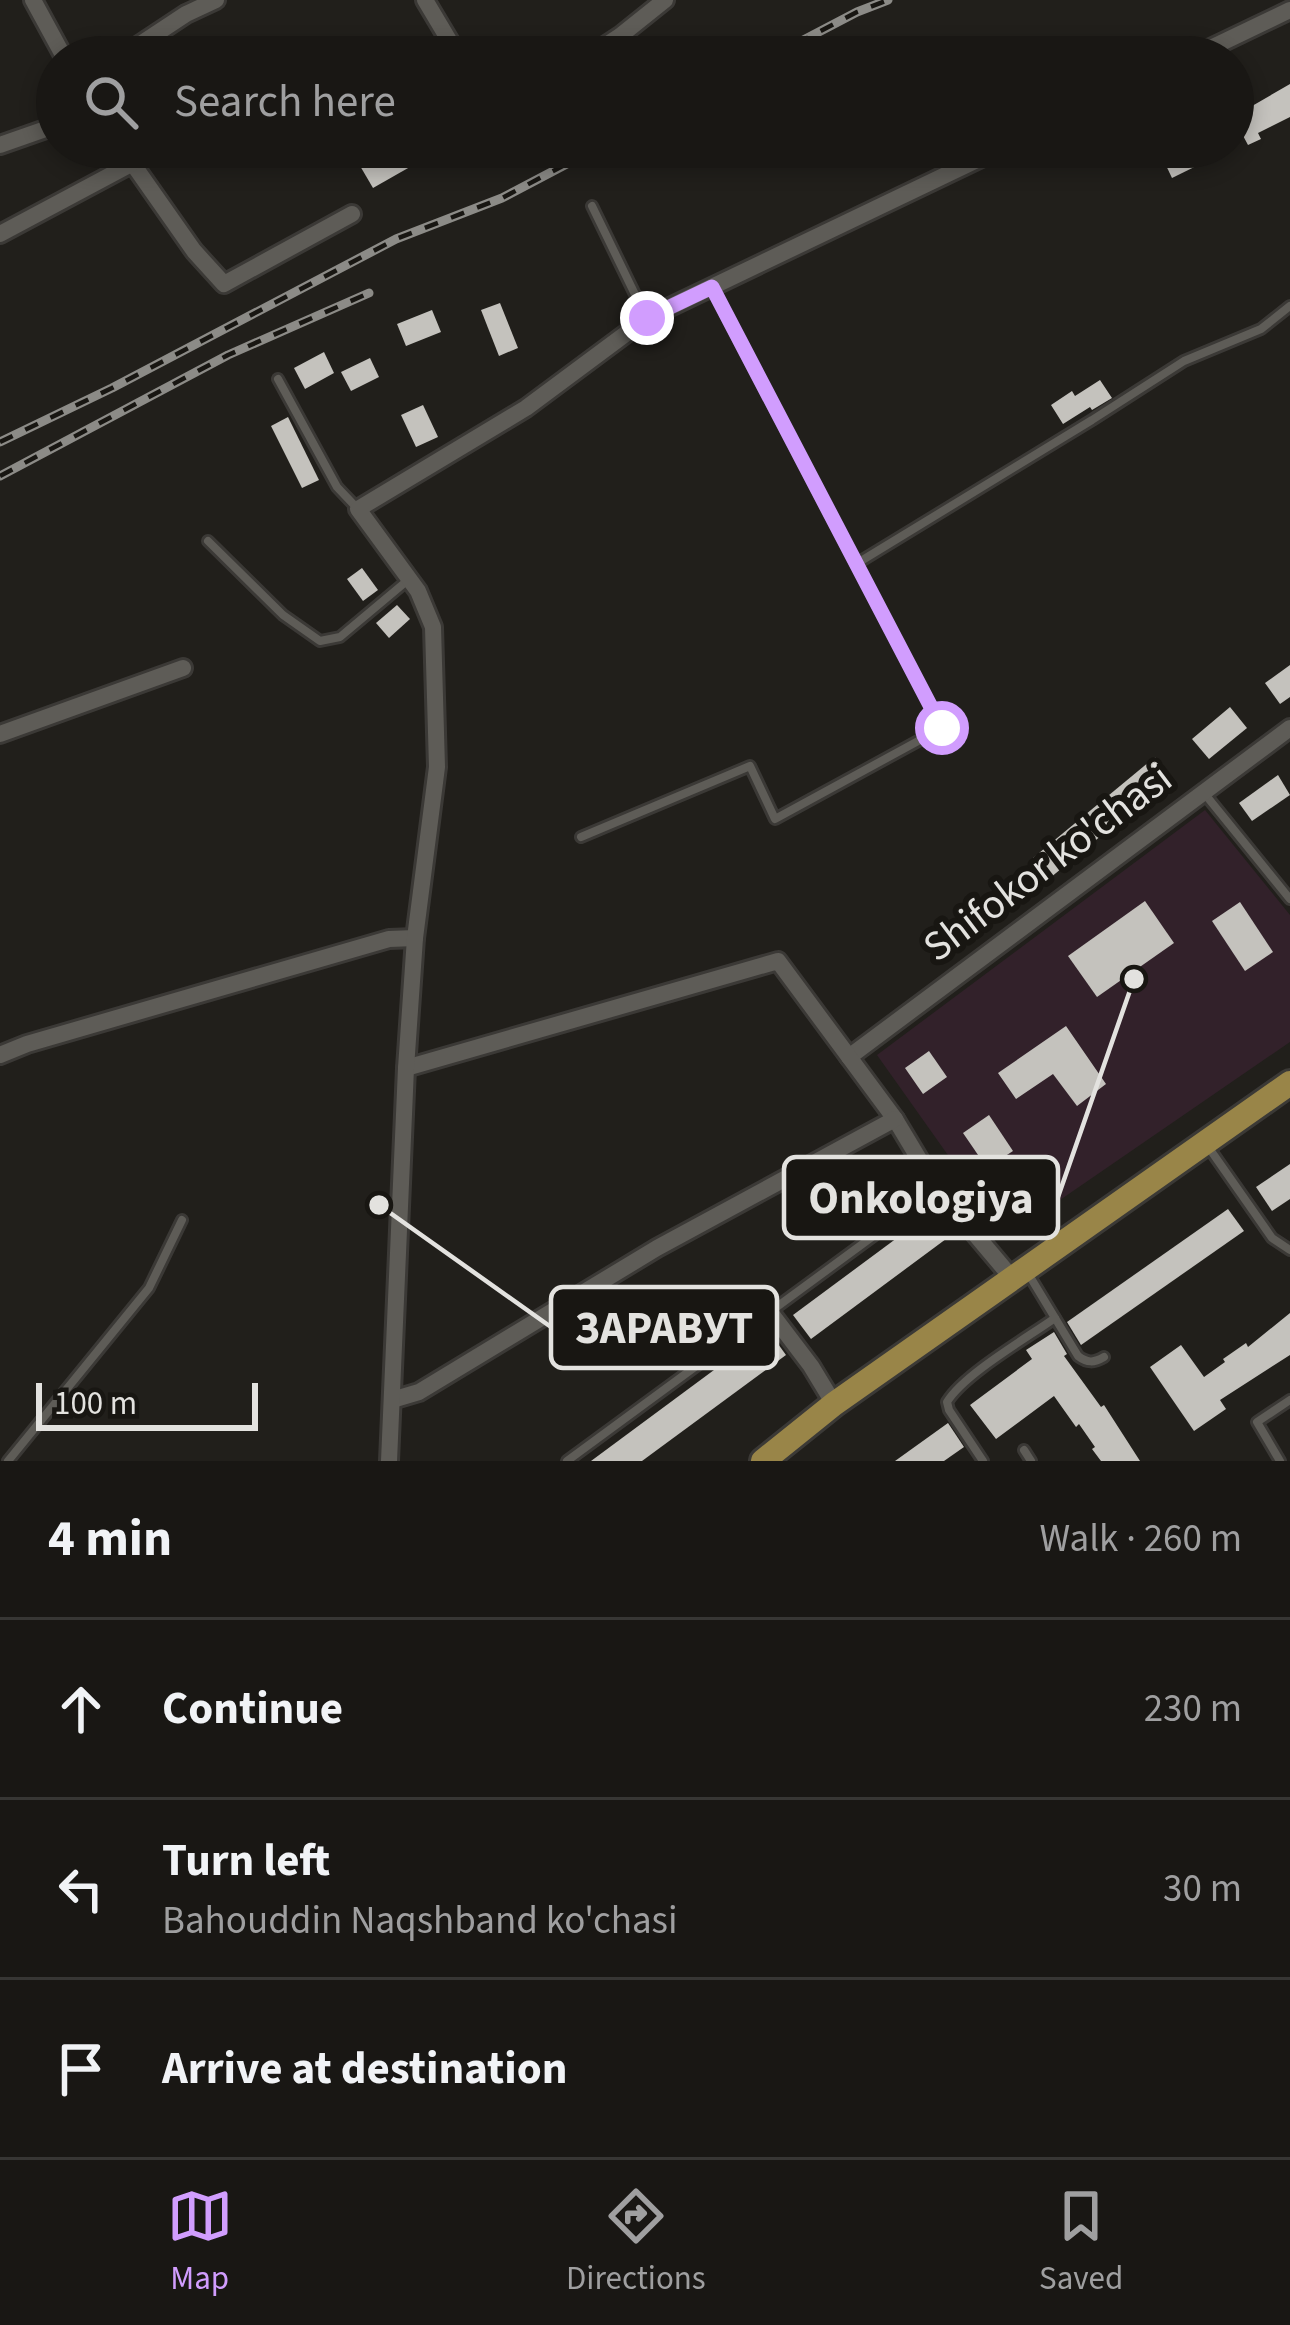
<!DOCTYPE html>
<meta charset="utf-8">
<style>
body{margin:0;font-family:"Source Sans 3",sans-serif;background:#262422;color:#f1f3f6}
.scale{position:absolute;left:36px;bottom:30px;width:222px;box-sizing:border-box;padding-left:12px;border:6px solid #e3e2df;border-top:0;font-size:33px;line-height:42px;white-space:nowrap;color:#e3e2df;-webkit-text-stroke:9px #181612;paint-order:stroke}
.stop{position:absolute;width:36px;height:36px;margin:-27px;border:9px solid #d19dfe;border-radius:50%;background:#fff}
.stop.end{background:#d19dfe;border-color:#fff;box-shadow:0 3px 12px #0008}
.list{margin:0;padding:0;list-style:none}
h2{display:flex;justify-content:space-between;align-items:center;height:156px;margin:0;padding:0 48px;font-size:51px}
h2 small{font-size:39px;font-weight:400;color:#9f9fa0}
.list li{display:grid;grid-template-columns:78px 1fr auto;gap:36px;align-items:center;box-sizing:border-box;height:180px;padding:0 48px;border-top:3px solid #373634}
.list b{display:block;font-size:45px;white-space:nowrap}
.list p{margin:0;font-size:39px;white-space:nowrap;color:#9f9fa0}
.list em{font-size:39px;font-style:normal;color:#9f9fa0}
.icon{flex:none;width:66px;height:66px;fill:none;stroke:currentColor;stroke-width:2;stroke-linecap:round;stroke-linejoin:round}
.map{position:relative;flex:none;width:1290px;height:1461px;overflow:hidden}
.search{position:absolute;background:#191714;box-shadow:0 6px 18px #0003;left:36px;right:36px;top:36px;height:132px;display:flex;align-items:center;gap:30px;box-sizing:border-box;padding:0 42px;border-radius:66px;color:#9f9fa0;font-size:45px}
.sheet{height:696px;background:#191714}
nav{display:flex;justify-content:space-around;align-items:center;box-sizing:border-box;height:168px;border-top:3px solid #373634;background:#191714;font-size:33px;color:#9f9fa0}
nav a{display:grid;justify-items:center;gap:6px}
nav .on{color:#d19dfe}
.map>svg:first-child{display:block}
.medical{fill:#32212a}
.building{fill:#c4c2bd}
.lines{fill:none;stroke-linecap:round;stroke-linejoin:round}
.lane-casing{stroke:#3b3936;stroke-width:14}
.street-casing{stroke:#3b3936;stroke-width:22}
.primary-casing{stroke:#3b3936;stroke-width:30}
.lane{stroke:#5e5c57;stroke-width:8}
.street{stroke:#5e5c57;stroke-width:16}
.primary{stroke:#998548;stroke-width:24}
.rail-casing{stroke:#8c8b87;stroke-width:9}
.rail{stroke:#181612;stroke-width:4.5;stroke-dasharray:14;stroke-linecap:butt}
.route{stroke:#d19dfe;stroke-width:15}
.labels{text-anchor:middle;dominant-baseline:central;stroke-width:12;stroke-linejoin:round;paint-order:stroke}
.street-label{font-size:42px;fill:#e3e2df;stroke:#181612}
.leader{fill:none;stroke:#e3e2df;stroke-width:4.5}
.callout-dot{fill:#e3e2df;stroke:#181612;stroke-width:4.5}
.callout{fill:#181612;stroke:#e3e2df;stroke-width:4.5}
.callout-label{font-size:45px;text-anchor:middle;font-weight:bold;fill:#e3e2df}
</style>
<div class="map">
<svg width="1290" height="1461" viewBox="0 0 1290 1461">
<rect width="100%" height="100%" fill="#211f1b"/>
<polygon class="medical" points="1205,810 1290,915 1290,1042 1006,1237 877,1055"/>
<g class="building">
<polygon points="1290,84 1290,117 1258,133 1261,139 1248,145 1233,117"/>
<polygon points="378,147 445,147 373,188 356,159"/>
<polygon points="1181,147 1235,147 1172,178 1162,157"/>
<polygon points="500,303 518,348 499,356 481,310"/>
<polygon points="432,310 441,332 406,346 397,324"/>
<polygon points="324,352 334,373 305,389 294,368"/>
<polygon points="370,358 379,377 351,391 341,372"/>
<polygon points="1100,380 1112,398 1092,410 1090,407 1063,424 1051,405 1072,391 1075,396"/>
<polygon points="423,405 438,437 416,447 401,415"/>
<polygon points="288,417 319,480 302,488 271,426"/>
<polygon points="362,568 378,590 363,601 347,579"/>
<polygon points="397,605 410,619 389,638 376,623"/>
<polygon points="1290,665 1290,697 1280,704 1265,683"/>
<polygon points="1230,707 1247,728 1209,759 1192,739"/>
<polygon points="1155,757 1172,777 1050,878 1033,858"/>
<polygon points="1278,775 1290,795 1252,821 1239,803"/>
<polygon points="1145,901 1174,943 1097,997 1068,956"/>
<polygon points="1240,902 1273,952 1245,971 1212,921"/>
<polygon points="1066,1026 1106,1084 1077,1106 1053,1074 1016,1099 998,1073"/>
<polygon points="929,1051 947,1077 923,1094 905,1068"/>
<polygon points="989,1115 1013,1151 987,1168 963,1133"/>
<polygon points="1290,1164 1290,1199 1272,1211 1256,1187"/>
<polygon points="1228,1209 1244,1231 1081,1345 1067,1322"/>
<polygon points="928,1215 946,1239 811,1339 793,1315"/>
<polygon points="1290,1313 1290,1355 1220,1400 1226,1409 1194,1431 1150,1367 1181,1345 1204,1377 1225,1362 1223,1359 1246,1343 1248,1347"/>
<polygon points="768,1330 786,1355 642,1461 591,1461"/>
<polygon points="1054,1332 1067,1354 1064,1356 1101,1407 1104,1405 1140,1461 1101,1461 1092,1449 1095,1447 1079,1424 1076,1427 1054,1396 996,1439 970,1405 1032,1359 1026,1350"/>
<polygon points="948,1423 964,1447 944,1461 895,1461"/>
</g>
<g class="lines">
<defs>
<g id="lane">
<polyline points="592,206 646,317"/>
<polyline points="278,379 337,487 357,508"/>
<polyline points="208,541 283,615 320,641 340,637 408,580"/>
<polyline points="856,564 1092,420 1184,361 1261,329 1290,306"/>
<polyline points="1204,793 1290,899"/>
<polyline points="581,837 750,766 775,819 942,728 712,288"/>
<polyline points="1209,1148 1272,1238 1290,1250"/>
<path d="M 1029,1275 L 1078,1356 C 1087,1363 1094,1363 1104,1357"/>
<polyline points="1024,1450 1031,1461"/>
<polyline points="8,1461 149,1288 182,1220"/>
<polyline points="567,1461 936,1190"/>
<path d="M 983,1461 L 949,1410 L 947,1402 C 964,1374 1027,1338 1055,1318"/>
<polyline points="1280,1461 1257,1422 1290,1400"/>
</g>
<g id="street">
<polyline points="33,0 64,57"/>
<polyline points="425,0 459,57"/>
<polyline points="121,57 186,14 216,0"/>
<polyline points="588,57 620,36 665,0"/>
<polyline points="1192,57 1290,10"/>
<polyline points="0,145 57,125"/>
<polyline points="121,147 194,251 224,284 352,214"/>
<polyline points="0,234 133,163"/>
<polyline points="0,734 183,668"/>
<polyline points="0,1055 27,1044 389,939 415,938"/>
<polyline points="849,1057 1290,728"/>
<polyline points="406,1068 778,961 895,1119 937,1189 1012,1278"/>
<polyline points="770,1312 811,1366 834,1404"/>
<polyline points="392,1400 419,1392 657,1248 895,1119"/>
<polyline points="389,1461 406,1068 415,938 437,767 433,627 418,591 358,509 526,408 647,318 1004,147"/>
</g>
<polyline id="primary" points="763,1461 834,1404 1290,1083"/>
</defs>
<use href="#lane" class="lane-casing"/>
<use href="#street" class="street-casing"/>
<use href="#primary" class="primary-casing"/>
<use href="#lane" class="lane"/>
<use href="#street" class="street"/>
<use href="#primary" class="primary"/>
<defs>
<g id="rail">
<polyline points="771,57 857,12 888,0"/>
<polyline points="0,442 112,388 396,239 502,198 599,147"/>
<polyline points="0,476 228,355 369,293"/>
</g>
</defs>
<use href="#rail" class="rail-casing"/>
<use href="#rail" class="rail"/>
</g>
<g class="lines">
<polyline class="route" points="647,318 712,287 942,728"/>
</g>
<g class="labels">
<g class="street-label">
<text transform="translate(1048 863) rotate(-37)">Shifokor ko'chasi</text>
</g>
</g>
<path class="leader" d="M1134 979L1058 1197M379 1205L551 1327"/>
<g class="callout-dot">
<circle cx="1134" cy="979" r="12"/>
<circle cx="379" cy="1205" r="12"/>
</g>
<g class="callout">
<rect x="784" y="1157" width="274" height="81" rx="12"/>
<rect x="551" y="1287" width="226" height="81" rx="12"/>
</g>
<g class="callout-label">
<text x="921" y="1213">Onkologiya</text>
<text x="664" y="1343">ЗАРАВУТ</text>
</g>
</svg>
<div class="scale">100 m</div>
<div class="stop" style="left:942px;top:728px"></div>
<div class="stop end" style="left:647px;top:318px"></div>
<div class="search"><svg class="icon" aria-label="search" viewBox="0 0 24 24"><circle cx="10" cy="10" r="6"/><path d="M15 15l6 6"/></svg>Search here</div>
</div>
<section class="sheet">
<h2>4 min<small>Walk · 260 m</small></h2>
<ul class="list">
<li><svg class="icon" aria-label="ahead" viewBox="0 0 24 24"><path d="M12 20V5M6 11l6-6 6 6"/></svg><div><b>Continue</b></div><em>230 m</em></li>
<li><svg class="icon" aria-label="left" viewBox="0 0 24 24"><path d="M17 20v-9H6M10 6l-5 5 5 5"/></svg><div><b>Turn left</b><p>Bahouddin Naqshband ko'chasi</p></div><em>30 m</em></li>
<li><svg class="icon" aria-label="arrive" viewBox="0 0 24 24"><path d="M6 21V4h12l-3 4 3 4H6"/></svg><div><b>Arrive at destination</b></div></li>
</ul>
</section>
<nav>
<a class="on"><svg class="icon" aria-label="map" viewBox="0 0 24 24"><path d="M3 6l6-2 6 2 6-2v14l-6 2-6-2-6 2zM9 4v14M15 6v14"/></svg>Map</a>
<a><svg class="icon" aria-label="directions" viewBox="0 0 24 24"><path d="M12 3l9 9-9 9-9-9zM9 14v-3h6M13 9l2 2-2 2"/></svg>Directions</a>
<a><svg class="icon" aria-label="saved" viewBox="0 0 24 24"><path d="M7 4h10v16l-5-4-5 4z"/></svg>Saved</a>
</nav>
